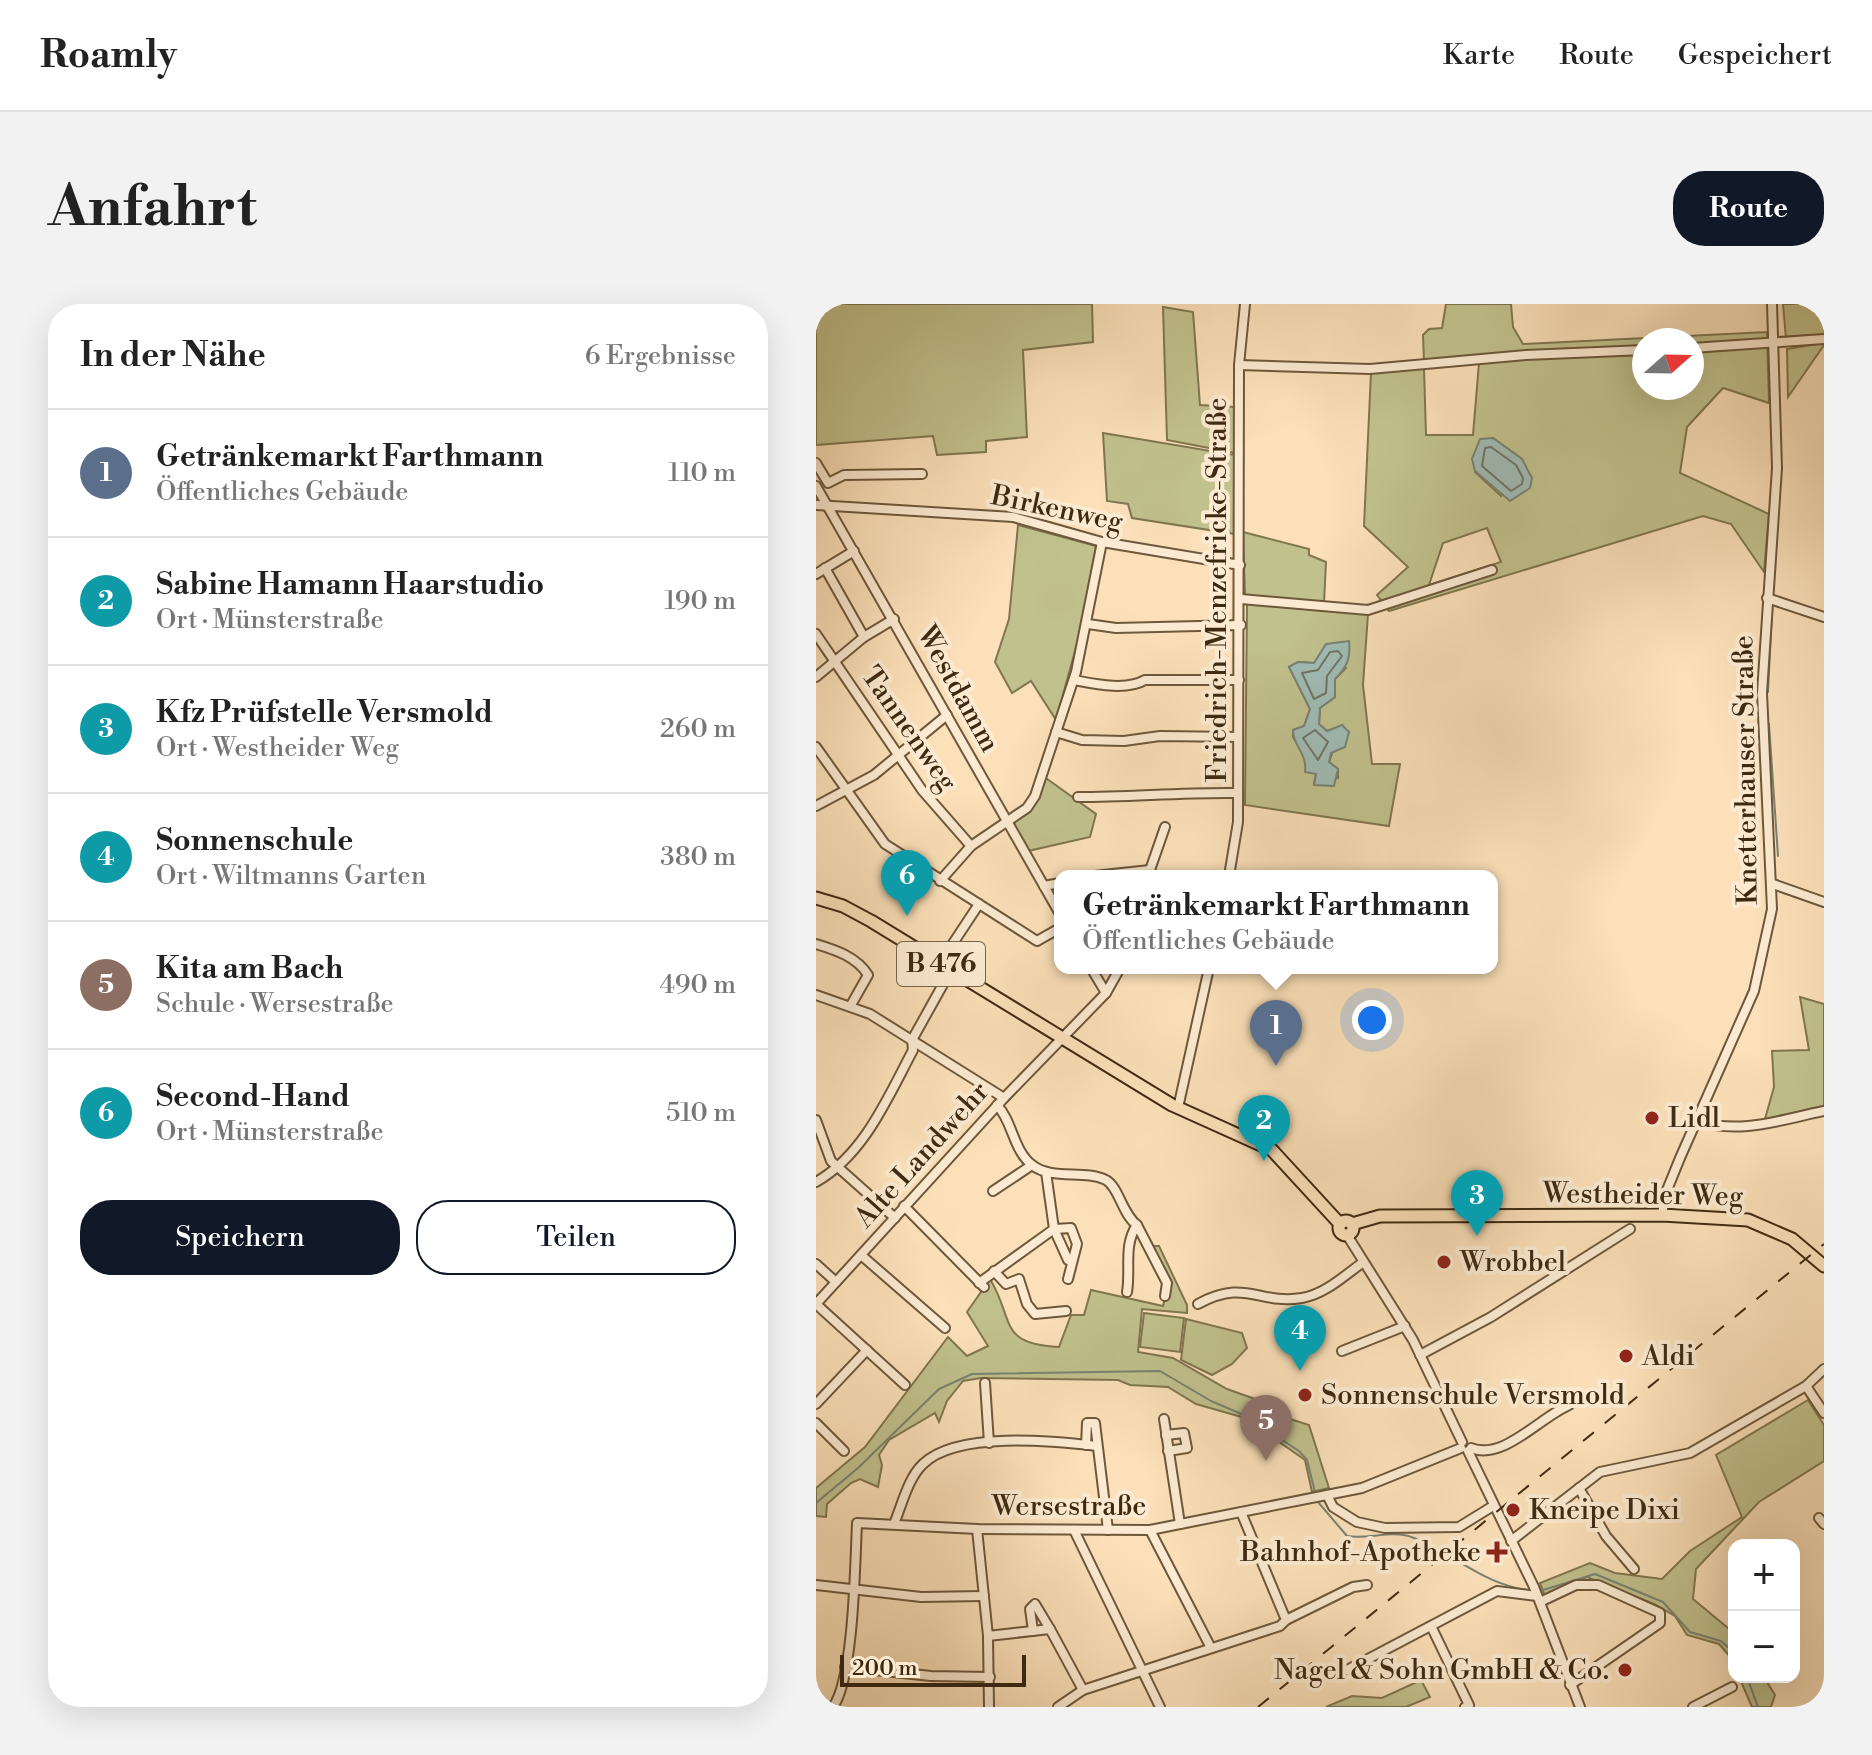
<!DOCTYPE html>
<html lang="de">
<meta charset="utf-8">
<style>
body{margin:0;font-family:"Libre Bodoni",serif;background:#f2f2f2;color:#222}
.controls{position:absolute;right:24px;bottom:24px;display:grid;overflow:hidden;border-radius:16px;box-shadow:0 8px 32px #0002}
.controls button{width:72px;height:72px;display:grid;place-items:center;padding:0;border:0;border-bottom:2px solid #e0e0e0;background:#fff;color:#222;font:40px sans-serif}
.compass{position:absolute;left:816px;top:24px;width:72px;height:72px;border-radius:50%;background:#fff;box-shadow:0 8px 32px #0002;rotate:70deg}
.scale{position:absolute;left:24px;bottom:20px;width:186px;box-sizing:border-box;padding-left:8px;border:4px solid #3f2a11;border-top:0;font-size:22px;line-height:28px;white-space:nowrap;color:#3f2a11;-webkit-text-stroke:6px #fcebd2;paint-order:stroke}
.you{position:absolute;left:556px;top:716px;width:28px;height:28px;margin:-20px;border:6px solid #fff;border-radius:50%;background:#1a73e8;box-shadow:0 0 0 12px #1a73e833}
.badge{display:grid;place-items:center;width:52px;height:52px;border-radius:50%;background:#111827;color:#fff;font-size:26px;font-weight:700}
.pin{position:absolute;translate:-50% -66px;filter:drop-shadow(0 2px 4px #0008)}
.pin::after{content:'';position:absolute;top:42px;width:28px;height:24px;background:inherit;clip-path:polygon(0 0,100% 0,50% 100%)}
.popup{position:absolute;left:238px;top:566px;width:444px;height:104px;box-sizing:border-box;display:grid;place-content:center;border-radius:16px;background:#fff;filter:drop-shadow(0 2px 6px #0005);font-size:26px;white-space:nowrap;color:#767676}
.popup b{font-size:30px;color:#222}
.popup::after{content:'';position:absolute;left:50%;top:100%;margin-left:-16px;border:16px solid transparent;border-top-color:#fff}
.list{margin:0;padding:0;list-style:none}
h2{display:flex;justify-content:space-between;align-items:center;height:104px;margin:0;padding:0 32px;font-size:34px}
h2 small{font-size:26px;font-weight:400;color:#767676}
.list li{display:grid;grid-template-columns:52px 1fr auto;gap:24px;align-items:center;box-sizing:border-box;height:128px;padding:0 32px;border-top:2px solid #e0e0e0}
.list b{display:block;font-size:30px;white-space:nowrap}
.list p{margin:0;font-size:26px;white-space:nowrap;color:#767676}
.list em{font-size:26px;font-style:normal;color:#767676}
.actions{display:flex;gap:16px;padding:24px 32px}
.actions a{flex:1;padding:18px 0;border:2px solid #111827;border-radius:32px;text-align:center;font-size:28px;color:#111827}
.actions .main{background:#111827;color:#fff}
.map{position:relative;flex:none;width:1008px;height:1403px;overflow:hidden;border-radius:32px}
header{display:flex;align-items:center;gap:48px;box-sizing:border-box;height:112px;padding:0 40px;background:#fff;border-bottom:2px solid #e0e0e0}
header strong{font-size:38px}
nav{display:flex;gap:44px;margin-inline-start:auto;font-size:28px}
.intro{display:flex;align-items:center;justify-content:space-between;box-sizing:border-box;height:192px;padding:0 48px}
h1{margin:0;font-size:56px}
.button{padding:20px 36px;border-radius:32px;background:#111827;color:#fff;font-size:28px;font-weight:700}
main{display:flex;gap:48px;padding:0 48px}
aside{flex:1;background:#fff;border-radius:32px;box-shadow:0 8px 32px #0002}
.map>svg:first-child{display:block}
.green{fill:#c1c18d;stroke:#80764f;stroke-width:2;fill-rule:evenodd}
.water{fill:#a0bcb6;stroke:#798274;stroke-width:2}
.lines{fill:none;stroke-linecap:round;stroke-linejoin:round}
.shore{stroke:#707364;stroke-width:2}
.stream{stroke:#798274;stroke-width:2}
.minor-casing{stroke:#6e583b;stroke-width:12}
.major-casing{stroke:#3f2a11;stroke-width:15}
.minor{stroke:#fcebd2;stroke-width:8}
.major{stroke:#fbe0b9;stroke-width:11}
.rail{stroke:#3f2a11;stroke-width:2;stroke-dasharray:14 14;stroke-linecap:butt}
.poi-dot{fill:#8f2418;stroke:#fcebd2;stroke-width:3}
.labels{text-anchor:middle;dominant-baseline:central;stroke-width:8;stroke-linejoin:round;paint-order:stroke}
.shield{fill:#fcebd2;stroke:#78644b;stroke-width:2}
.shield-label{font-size:26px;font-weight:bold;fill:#3f2a11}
.street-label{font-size:28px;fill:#3f2a11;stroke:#fcebd2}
.poi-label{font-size:28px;fill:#3f2a11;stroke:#fcebd2;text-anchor:start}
</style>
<header>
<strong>Roamly</strong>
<nav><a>Karte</a><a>Route</a><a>Gespeichert</a></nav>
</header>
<div class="intro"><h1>Anfahrt</h1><a class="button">Route</a></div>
<main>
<aside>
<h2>In der Nähe<small>6 Ergebnisse</small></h2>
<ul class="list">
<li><span class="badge" style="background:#5c6f8a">1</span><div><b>Getränkemarkt Farthmann</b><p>Öffentliches Gebäude</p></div><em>110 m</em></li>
<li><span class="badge" style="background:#0f9aa8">2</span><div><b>Sabine Hamann Haarstudio</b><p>Ort · Münsterstraße</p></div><em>190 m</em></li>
<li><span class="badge" style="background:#0f9aa8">3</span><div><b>Kfz Prüfstelle Versmold</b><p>Ort · Westheider Weg</p></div><em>260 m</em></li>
<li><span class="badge" style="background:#0f9aa8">4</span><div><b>Sonnenschule</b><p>Ort · Wiltmanns Garten</p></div><em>380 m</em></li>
<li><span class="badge" style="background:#8d6e63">5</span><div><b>Kita am Bach</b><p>Schule · Wersestraße</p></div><em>490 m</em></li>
<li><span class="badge" style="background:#0f9aa8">6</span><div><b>Second-Hand</b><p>Ort · Münsterstraße</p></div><em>510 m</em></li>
</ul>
<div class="actions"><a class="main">Speichern</a><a>Teilen</a></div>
</aside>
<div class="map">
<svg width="1008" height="1403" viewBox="0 0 1008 1403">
<rect width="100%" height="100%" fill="#fbe0b9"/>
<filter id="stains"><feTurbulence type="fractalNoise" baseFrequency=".0025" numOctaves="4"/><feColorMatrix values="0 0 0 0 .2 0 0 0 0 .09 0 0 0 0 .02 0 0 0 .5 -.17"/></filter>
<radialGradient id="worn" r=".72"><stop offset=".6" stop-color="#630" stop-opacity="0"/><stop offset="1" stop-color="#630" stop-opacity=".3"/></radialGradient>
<g class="green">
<polygon points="0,0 276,0 277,38 207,46 211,133 170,137 170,148 121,151 117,132 0,141"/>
<path d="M 630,0 L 695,0 L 697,23 L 707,40 L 951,28 L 953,99 L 907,84 L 871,123 L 864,169 L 953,210 L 948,268 L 915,220 L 887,212 L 573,307 L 561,291 L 592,263 L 548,222 L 555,68 L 608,64 L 610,131 L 657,131 L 663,59 L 733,53 L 608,58 L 607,31 L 613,25 L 626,24 ZM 828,36 L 876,36 L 876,84 L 828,84 ZM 677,134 L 706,155 L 685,192 L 659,168 ZM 671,224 L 685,258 L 613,281 L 627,239 Z"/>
<polygon points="967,0 1008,0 1008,31 970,35"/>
<polygon points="347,3 377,8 384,101 419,103 419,149 351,136"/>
<polygon points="1008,39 1008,41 972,93 971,45"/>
<polygon points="287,129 419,151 419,230 316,214 312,200 291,197"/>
<polygon points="202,221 280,242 267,318 240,416 215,377 196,389 179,358 193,315"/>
<polygon points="427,228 493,245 493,251 510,258 508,299 429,292"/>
<path d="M 431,300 L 552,310 L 547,381 L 556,460 L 584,460 L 573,522 L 429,501 ZM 504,351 L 530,364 L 519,375 L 519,393 L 504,404 L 503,420 L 511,427 L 526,422 L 513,458 L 522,465 L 522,474 L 498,480 L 500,470 L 477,433 L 477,426 L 488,422 L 494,405 L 473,363 L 482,358 L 498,359 Z"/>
<polygon points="227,472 280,510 274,533 212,547 198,523 199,516"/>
<polygon points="984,693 1008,700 1008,802 949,815 958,783 956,747 993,746"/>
<path d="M 336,942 L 343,942 L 371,1001 L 371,1009 L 326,1005 L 322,1048 L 357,1054 L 411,1085 L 453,1100 L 468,1113 L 493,1121 L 513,1184 L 496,1188 L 489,1156 L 429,1114 L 380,1100 L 352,1083 L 314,1081 L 302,1076 L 165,1074 L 147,1077 L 131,1097 L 123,1118 L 119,1109 L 73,1136 L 63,1151 L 66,1161 L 62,1183 L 44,1175 L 35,1179 L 11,1200 L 10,1213 L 0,1212 L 0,1184 L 49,1143 L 132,1033 L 151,1052 L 172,1042 L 151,1008 L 174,975 C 199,1016 181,1040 243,1043 L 255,1011 L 268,1011 L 275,986 L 347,1002 L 353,979 Z"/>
<polygon points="328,1009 368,1014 364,1048 324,1043"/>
<polygon points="370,1015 426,1029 431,1044 416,1060 396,1071 365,1056"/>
<polygon points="992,1096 1008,1121 1008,1157 943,1198 880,1265 877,1295 918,1329 918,1357 903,1340 871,1331 859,1312 838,1300 771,1273 729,1292 724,1279 774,1259 799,1269 846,1275 874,1247 926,1213 900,1151"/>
<polygon points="923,1373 948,1373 959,1391 955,1403 936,1403"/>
<polygon points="605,1376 614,1393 590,1403 510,1403 536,1392 566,1394"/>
</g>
<g class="water">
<polygon points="677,134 706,155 716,174 714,184 694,197 659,167 656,155 664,135"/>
<path d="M 533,337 C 535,354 531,363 519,375 L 519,393 L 504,404 L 503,420 L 511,427 L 526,421 L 533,428 L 529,443 L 515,449 L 513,458 L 522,465 L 518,482 L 498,481 L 500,470 L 489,468 C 491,447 477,443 477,426 L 488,422 L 494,405 L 473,363 L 482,358 L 498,359 L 510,340 Z"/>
</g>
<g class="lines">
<g class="shore">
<polygon points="675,143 700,161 707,174 706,180 695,187 666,162 669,144"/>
<polygon points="522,347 526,352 511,372 510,389 498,395 486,369 502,366 514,348"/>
<polygon points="499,426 512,438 502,456 487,434"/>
</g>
<g class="stream">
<polyline points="952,388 956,306"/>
<polyline points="953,420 962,552"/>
<path d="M 502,1198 L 531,1232 C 552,1236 576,1225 598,1234 C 642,1252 667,1281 717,1287"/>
<polyline points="0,1199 42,1164 123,1085 156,1070 344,1067 395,1097 430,1112 483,1147 491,1156 500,1192"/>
<polyline points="724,1287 779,1270 847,1298 874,1328 905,1337 918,1349"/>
<polyline points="931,1373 942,1403"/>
</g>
<defs>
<g id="minor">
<polyline points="876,44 1008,35"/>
<polyline points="423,61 554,65 710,51 828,46"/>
<polyline points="0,159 12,179 28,171 106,170"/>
<polyline points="0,182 244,610"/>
<polyline points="0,201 197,213 286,238 424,261"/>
<polyline points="9,264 48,333"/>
<polyline points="0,270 38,247"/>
<polyline points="951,294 1008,313"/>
<polyline points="425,295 552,306 676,266"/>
<polyline points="272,320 300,324 425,321"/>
<polyline points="0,330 106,486 155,542"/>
<polyline points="0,373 48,333 78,315"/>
<path d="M 258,376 C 279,380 310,387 329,376 L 423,376"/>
<polyline points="240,428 266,436 308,437 344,432 422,433"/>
<polyline points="0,443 69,540 221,637 244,624"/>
<path d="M 262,493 C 316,493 368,488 422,489"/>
<polyline points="0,502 58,471 131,411"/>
<polyline points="334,566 349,523"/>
<polyline points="278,572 334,566 333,572"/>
<polyline points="413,572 422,518 423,61 429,0"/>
<polyline points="124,577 155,542 211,504 219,492 260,368 286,238"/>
<polyline points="957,580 1008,598"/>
<polyline points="228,582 244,579"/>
<path d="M 0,640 C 20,646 41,653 52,671 L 35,701"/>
<polyline points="124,659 163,600"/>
<polyline points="290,689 304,664"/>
<polyline points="0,691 54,710 188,794"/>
<path d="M 181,801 C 197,818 197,846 216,861 C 237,877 268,865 290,876 C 303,883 306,910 321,921 C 307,941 315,965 311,988"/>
<polyline points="362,804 393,664"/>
<polyline points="0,816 15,857 79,914"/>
<path d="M 881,816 C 921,832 968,815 1008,807"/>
<path d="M 0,878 C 48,851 72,793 97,746 L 96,736 L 135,666"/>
<polyline points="177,887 216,861"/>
<polyline points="88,902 168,983"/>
<polyline points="846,911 849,891 864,854 938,687 956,605 946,389 961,164 956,0"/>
<polyline points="321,921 351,979 349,992"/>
<polyline points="531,931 597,1036 646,1138"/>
<polyline points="45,951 129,1024"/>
<polyline points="0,960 20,978"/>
<polyline points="178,967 190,980 203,975 211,1000 219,1010 250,1007"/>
<polyline points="252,975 261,940 255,924 238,925 252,956 256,958"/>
<polyline points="163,979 238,925 230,868"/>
<polyline points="0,1000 188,794 290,689 275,664"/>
<polyline points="0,1000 89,1081"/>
<path d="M 382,1000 C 430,974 442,1001 486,994 C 509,990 528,972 546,959"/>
<polyline points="526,1047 589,1022"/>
<polyline points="604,1051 675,1013 814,925"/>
<polyline points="169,1079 173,1139"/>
<polyline points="990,1082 1008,1109"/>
<polyline points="0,1100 51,1046"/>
<polyline points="348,1115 364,1220"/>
<polyline points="0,1119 28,1147"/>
<polyline points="350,1131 368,1129 371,1144 352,1147"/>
<polyline points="270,1141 271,1119 279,1119 292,1226"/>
<path d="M 655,1144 C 687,1157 723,1114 753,1101"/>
<polyline points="652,1147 718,1283 764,1403"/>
<polyline points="763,1184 790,1232 818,1265"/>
<polyline points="511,1191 517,1203 541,1218 569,1224 643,1223 677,1202"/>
<polyline points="1003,1214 1008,1220"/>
<path d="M 78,1220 C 86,1201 92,1174 107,1160 C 141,1127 236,1137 281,1142"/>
<polyline points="161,1225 172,1332 173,1403"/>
<polyline points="258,1226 344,1403"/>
<polyline points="334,1226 395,1344"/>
<polyline points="695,1237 784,1168 874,1149 990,1082 1008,1065"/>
<polyline points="0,1281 105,1293 168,1292"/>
<polyline points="724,1298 760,1281 782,1281 844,1309 844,1319 754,1381"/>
<polyline points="470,1316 537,1283 551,1281"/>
<polyline points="616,1324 653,1401 649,1403"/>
<polyline points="217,1327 214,1305 219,1300 234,1325"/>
<polyline points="172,1332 234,1325 267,1386"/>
<polyline points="29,1363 115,1372 174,1373"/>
<polyline points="531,1366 681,1287 721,1292"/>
<path d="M 17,1403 C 38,1374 39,1259 41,1219 L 161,1225 L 334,1226 L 546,1184 L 645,1144"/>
<polyline points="242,1403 267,1386 464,1322 470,1316 425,1208"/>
<polyline points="877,1403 916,1383"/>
</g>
<g id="major">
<polyline points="0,594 27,602 55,617 356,801 456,846 524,920"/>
<circle cx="530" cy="924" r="7"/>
<polyline points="536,920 564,912 846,911 932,916 976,935 1008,962"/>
</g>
</defs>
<use href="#minor" class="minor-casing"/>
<use href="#major" class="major-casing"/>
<use href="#minor" class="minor"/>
<use href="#major" class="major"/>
<polyline class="rail" points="442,1403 1008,940"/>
</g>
<g class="poi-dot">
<circle cx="836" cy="814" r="8"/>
<circle cx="628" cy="958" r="8"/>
<circle cx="810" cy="1052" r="8"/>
<circle cx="489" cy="1091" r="8"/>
<circle cx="697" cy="1206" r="8"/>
<path d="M677 1236h8v8h8v8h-8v8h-8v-8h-8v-8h8z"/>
<circle cx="809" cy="1366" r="8"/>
</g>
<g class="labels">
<rect class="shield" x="81" y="638" width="88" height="44" rx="6"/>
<g class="shield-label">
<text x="125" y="660">B 476</text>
</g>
<g class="street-label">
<text transform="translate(241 205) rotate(12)">Birkenweg</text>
<text transform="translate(401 286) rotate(-90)">Friedrich-Menzefricke-Straße</text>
<text transform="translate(142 385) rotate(61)">Westdamm</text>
<text transform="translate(93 425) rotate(55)">Tannenweg</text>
<text transform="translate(930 466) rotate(-91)">Knetterhauser Straße</text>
<text transform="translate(106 851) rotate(-48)">Alte Landwehr</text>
<text transform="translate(827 891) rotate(1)">Westheider Weg</text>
<text x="253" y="1202">Wersestraße</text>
</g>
<g class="poi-label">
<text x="852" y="814">Lidl</text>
<text x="644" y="958">Wrobbel</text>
<text x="826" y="1052">Aldi</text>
<text x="505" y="1091">Sonnenschule Versmold</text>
<text x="713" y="1206">Kneipe Dixi</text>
<text x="665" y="1248" text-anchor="end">Bahnhof-Apotheke</text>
<text x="793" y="1366" text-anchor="end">Nagel &amp; Sohn GmbH &amp; Co.</text>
</g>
</g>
<rect width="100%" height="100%" filter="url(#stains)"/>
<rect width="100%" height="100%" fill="url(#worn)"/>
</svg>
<div class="controls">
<button>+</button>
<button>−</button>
</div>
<svg class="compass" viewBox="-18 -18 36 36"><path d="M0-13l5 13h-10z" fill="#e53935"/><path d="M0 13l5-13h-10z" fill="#767676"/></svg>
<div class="scale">200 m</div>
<div class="you"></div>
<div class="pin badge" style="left:460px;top:762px;background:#5c6f8a">1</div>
<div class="popup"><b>Getränkemarkt Farthmann</b>Öffentliches Gebäude</div>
<div class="pin badge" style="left:448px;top:857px;background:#0f9aa8">2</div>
<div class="pin badge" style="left:661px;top:932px;background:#0f9aa8">3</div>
<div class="pin badge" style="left:484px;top:1067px;background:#0f9aa8">4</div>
<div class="pin badge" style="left:450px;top:1157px;background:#8d6e63">5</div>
<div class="pin badge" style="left:91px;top:612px;background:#0f9aa8">6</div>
</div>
</main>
